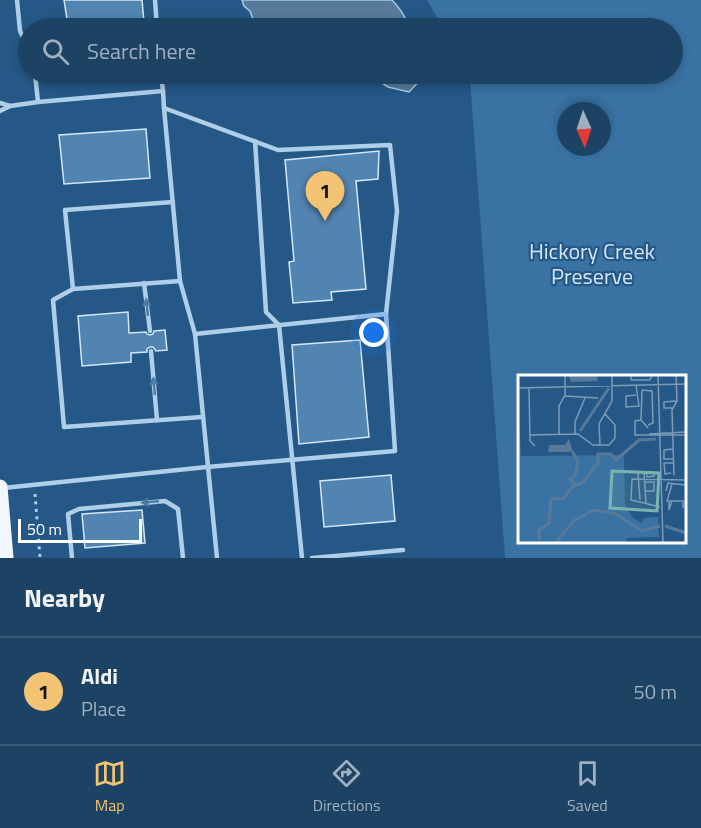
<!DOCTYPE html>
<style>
body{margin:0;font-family:"Titillium Web",sans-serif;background:#294d6d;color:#f1f3f6}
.compass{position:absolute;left:557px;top:102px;width:54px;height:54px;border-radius:50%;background:#1c4264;box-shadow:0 3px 9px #0003;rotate:177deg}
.scale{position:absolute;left:18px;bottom:15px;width:124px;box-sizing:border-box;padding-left:6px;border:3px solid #fff;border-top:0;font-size:16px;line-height:21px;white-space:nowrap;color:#fff;-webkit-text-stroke:4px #255886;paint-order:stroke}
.you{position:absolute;left:374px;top:333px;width:21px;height:21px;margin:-15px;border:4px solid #fff;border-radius:50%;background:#1a73e8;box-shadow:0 0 0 9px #1a73e833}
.badge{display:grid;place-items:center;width:39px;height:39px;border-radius:50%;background:#f2c373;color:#111;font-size:20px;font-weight:700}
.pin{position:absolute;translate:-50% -50px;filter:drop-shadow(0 2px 3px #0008)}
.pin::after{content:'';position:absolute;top:32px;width:21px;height:18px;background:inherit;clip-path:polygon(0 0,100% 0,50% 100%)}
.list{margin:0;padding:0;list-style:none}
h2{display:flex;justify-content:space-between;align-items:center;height:78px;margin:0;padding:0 24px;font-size:26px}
h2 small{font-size:20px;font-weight:400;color:#a0b0bf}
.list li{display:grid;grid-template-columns:39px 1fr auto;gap:18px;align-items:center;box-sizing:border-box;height:108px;padding:0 24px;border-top:2px solid #3a5b78}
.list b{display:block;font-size:22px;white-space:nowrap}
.list p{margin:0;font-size:20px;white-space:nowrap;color:#a0b0bf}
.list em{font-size:20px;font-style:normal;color:#a0b0bf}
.icon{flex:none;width:33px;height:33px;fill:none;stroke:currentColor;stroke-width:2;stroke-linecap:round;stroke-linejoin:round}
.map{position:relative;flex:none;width:701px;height:558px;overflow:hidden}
.search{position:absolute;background:#1c4264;box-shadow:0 3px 9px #0003;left:18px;right:18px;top:18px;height:66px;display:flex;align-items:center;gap:15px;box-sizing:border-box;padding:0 21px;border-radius:33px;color:#a0b0bf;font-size:22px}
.sheet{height:186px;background:#1c4264}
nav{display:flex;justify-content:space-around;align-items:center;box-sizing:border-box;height:84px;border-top:2px solid #3a5b78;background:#1c4264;font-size:16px;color:#a0b0bf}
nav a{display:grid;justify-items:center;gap:3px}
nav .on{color:#f2c373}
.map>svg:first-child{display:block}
.green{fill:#3972a3;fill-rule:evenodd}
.water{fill:#577a9a;stroke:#a4cae9;stroke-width:1.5}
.building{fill:#5184b0;stroke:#d3e6f7;stroke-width:1.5}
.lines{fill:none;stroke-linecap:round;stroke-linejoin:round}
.path{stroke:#afcee9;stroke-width:3;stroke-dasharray:3 4.5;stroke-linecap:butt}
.service{stroke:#afcee9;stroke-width:4.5}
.primary{stroke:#f2f8fe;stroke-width:15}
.oneway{fill:#4e7ba4}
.labels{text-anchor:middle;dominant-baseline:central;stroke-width:4.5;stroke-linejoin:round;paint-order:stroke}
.park-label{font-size:22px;fill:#d3e6f7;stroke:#255886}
.inset-river{fill:none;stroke:#577a9a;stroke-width:3}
.inset-road{fill:none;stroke:#7c9bb6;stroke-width:1.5}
.view{fill:#7bb4af;fill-opacity:0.15;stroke:#7bb4af;stroke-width:3}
.inset-edge{fill:none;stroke:#fff;stroke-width:3}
</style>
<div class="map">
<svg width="701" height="558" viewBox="0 0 701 558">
<rect width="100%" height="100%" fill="#255886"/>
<path class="green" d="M 427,0 L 701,0 L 701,558 L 505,558 L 470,79 L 467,74 L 672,74 L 672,28 L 443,28 ZM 566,111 L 602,111 L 602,147 L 566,147 ZM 520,376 L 684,376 L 684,542 L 520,542 Z"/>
<g class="water">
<path d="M 242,0 L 392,0 C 399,8 407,17 408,28 L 256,28 L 250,11 L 244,6 Z"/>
<polygon points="368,74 426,74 409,92 388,87"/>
</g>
<g class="building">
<polygon points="64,0 142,0 144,22 86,26 85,19 67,19"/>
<polygon points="146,129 150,178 64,184 59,135"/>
<polygon points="379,151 378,179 356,181 366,289 331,292 332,300 293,303 289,262 294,261 285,160"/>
<polygon points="128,312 129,333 146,332 147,334 150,335 153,334 154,331 165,330 167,350 156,351 153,347 150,347 147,349 147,352 131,353 131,362 82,366 78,316"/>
<polygon points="360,340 369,437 299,444 292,345"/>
<polygon points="391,475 395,521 324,527 320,481"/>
<polygon points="142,510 145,543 85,548 82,514"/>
</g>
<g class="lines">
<polyline class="path" points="35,494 40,558"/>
<g class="service">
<polyline points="17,0 20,31 28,47"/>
<polyline points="155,0 157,28"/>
<polyline points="35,74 38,102"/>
<polyline points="161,74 163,91"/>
<polyline points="0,103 10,106"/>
<polyline points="164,108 180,281 195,334 217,558"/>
<polyline points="0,111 10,106 38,102 163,91 164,108 278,150 390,145 397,211 386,314 395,451 207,467 3,488"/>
<polyline points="255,141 266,312 279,325 302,558"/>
<polyline points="180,281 73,289 53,300 64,427 202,417"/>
<polyline points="144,283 150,331"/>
<polyline points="73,289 65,210 173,202"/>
<polyline points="195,334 386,314"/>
<polyline points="151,351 157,420"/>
<polyline points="72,558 68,514 79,509 165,501 178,509 183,558"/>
<polyline points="312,558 403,550"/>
</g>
<polyline class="primary" points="0,487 6,558"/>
</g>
<defs><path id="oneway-solid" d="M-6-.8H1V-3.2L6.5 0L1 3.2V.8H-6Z" transform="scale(1.5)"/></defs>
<g class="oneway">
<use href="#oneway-solid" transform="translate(147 307) rotate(-96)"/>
<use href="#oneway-solid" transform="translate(154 386) rotate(-95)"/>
<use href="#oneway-solid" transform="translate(150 502) rotate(175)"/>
</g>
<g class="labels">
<g class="park-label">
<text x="592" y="251">Hickory Creek<tspan x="592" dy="25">Preserve</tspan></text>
</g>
</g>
<g transform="translate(518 375)">
<rect width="168" height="168" fill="#255886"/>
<path d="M 0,14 L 3,81 L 106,80 L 107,129 L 114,142 L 123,148 L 126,143 L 140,142 L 141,162 L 109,163 L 108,168 L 0,168 Z" fill="#3972a3"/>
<path d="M 50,0 L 79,0 L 80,6 L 53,7 ZM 51,64 L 55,77 L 30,77 L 31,70 L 47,70 Z" fill="#577a9a"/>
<path class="inset-river" d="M 62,56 L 91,13M 54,76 L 60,86 L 57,101 L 52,104 L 57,110M 147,151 L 168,158M 21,168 L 21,155 L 31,148 L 33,124 L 46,123 L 54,112 L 66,107 L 80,87 L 80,79 L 93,79 L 98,85 L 121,65 L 138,64M 37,168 L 56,146 L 75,135 L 96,138 L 124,156 L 142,151"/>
<path class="inset-road" d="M 113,0 L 113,5 L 132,5 L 134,0M 140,0 L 145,168M 118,10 L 121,31 L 108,32 L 108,21 L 118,20M 0,13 L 168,9M 11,13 L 12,66 L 17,71M 124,15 L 134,16 L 135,48 L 130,50M 46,21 L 80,23M 155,33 L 146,33 L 146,27 L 158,26M 123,45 L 124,15M 130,53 L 123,45 L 117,46 L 117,60 L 168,60M 41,59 L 41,31 L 47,20 L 47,0M 57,59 L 57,47 L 67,23M 131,59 L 168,57M 12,60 L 60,59 L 75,70 L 91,70 L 97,63 L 97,50 L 87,39M 82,70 L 81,49 L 94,26 L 94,0M 155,74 L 146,75 L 146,84 L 155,84M 114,97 L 136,97 L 136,101 L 129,102 L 128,97M 120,97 L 122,125M 126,97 L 128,128M 153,98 L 147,99 L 146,88 L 155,88M 156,100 L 154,35 L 159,26 L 158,0M 127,107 L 136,107 L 136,116 L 128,116M 154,109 L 149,126 L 165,126 L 165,133M 148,116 L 150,108 L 168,110M 151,126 L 151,135 L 154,126M 142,132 L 113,125 L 114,104 L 168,105"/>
<path class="view" d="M 94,96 L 141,98 L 139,136 L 92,133 Z"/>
<rect width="168" height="168" class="inset-edge"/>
</g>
</svg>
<svg class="compass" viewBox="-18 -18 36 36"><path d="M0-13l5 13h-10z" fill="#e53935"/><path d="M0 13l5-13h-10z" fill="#a0b0bf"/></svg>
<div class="scale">50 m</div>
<div class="you"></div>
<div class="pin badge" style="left:325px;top:221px">1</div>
<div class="search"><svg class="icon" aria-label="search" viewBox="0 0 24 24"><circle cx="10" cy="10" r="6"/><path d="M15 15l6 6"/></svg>Search here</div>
</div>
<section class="sheet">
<h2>Nearby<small></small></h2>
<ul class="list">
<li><span class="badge">1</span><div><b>Aldi</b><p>Place</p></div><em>50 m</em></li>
</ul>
</section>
<nav>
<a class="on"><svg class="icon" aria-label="map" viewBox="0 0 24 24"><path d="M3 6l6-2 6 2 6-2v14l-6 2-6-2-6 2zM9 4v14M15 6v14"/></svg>Map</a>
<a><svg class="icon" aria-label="directions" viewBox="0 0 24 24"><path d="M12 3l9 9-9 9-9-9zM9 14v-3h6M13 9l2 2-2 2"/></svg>Directions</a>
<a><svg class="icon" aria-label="saved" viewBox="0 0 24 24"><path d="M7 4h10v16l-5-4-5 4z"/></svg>Saved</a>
</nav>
